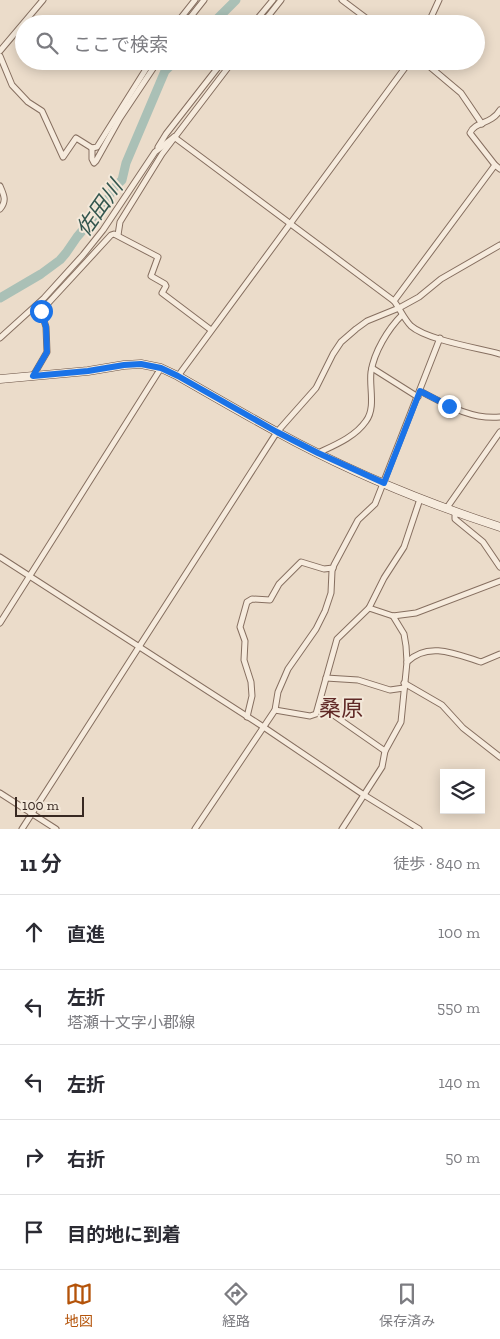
<!DOCTYPE html>
<html lang="ja">
<meta charset="utf-8">
<style>
body{margin:0;font-family:"Zilla Slab","Noto Sans JP",serif;background:#f2f2f3;color:#2b2b33}
.controls{position:absolute;right:15px;bottom:15px;display:grid;overflow:hidden;border-radius:0px;box-shadow:0 2px 12px #0003}
.controls button{width:45px;height:45px;display:grid;place-items:center;padding:0;border:0;border-bottom:1px solid #e1e1e2;background:#fff;color:#2b2b33;font:25px sans-serif}
.scale{position:absolute;left:15px;bottom:12px;width:69px;box-sizing:border-box;padding-left:5px;border:2px solid #382922;border-top:0;font-size:14px;line-height:18px;white-space:nowrap;color:#382922;-webkit-text-stroke:4px #f3e8d9;paint-order:stroke}
.stop{position:absolute;width:15px;height:15px;margin:-11px;border:4px solid #1a73e8;border-radius:50%;background:#fff}
.stop.end{background:#1a73e8;border-color:#fff;box-shadow:0 1px 5px #0008}
.list{margin:0;padding:0;list-style:none}
h2{display:flex;justify-content:space-between;align-items:center;height:65px;margin:0;padding:0 20px;font-size:21px}
h2 small{font-size:16px;font-weight:400;color:#7c7c81}
.list li{display:grid;grid-template-columns:32px 1fr auto;gap:15px;align-items:center;box-sizing:border-box;height:75px;padding:0 20px;border-top:1px solid #e1e1e2}
.list b{display:block;font-size:19px;white-space:nowrap}
.list p{margin:0;font-size:16px;white-space:nowrap;color:#7c7c81}
.list em{font-size:16px;font-style:normal;color:#7c7c81}
.icon{flex:none;width:28px;height:28px;fill:none;stroke:currentColor;stroke-width:2;stroke-linecap:round;stroke-linejoin:round}
.map{position:relative;flex:none;width:500px;height:829px;overflow:hidden}
.search{position:absolute;background:#fff;box-shadow:0 2px 12px #0003;left:15px;right:15px;top:15px;height:55px;display:flex;align-items:center;gap:12px;box-sizing:border-box;padding:0 18px;border-radius:28px;color:#7c7c81;font-size:19px}
.sheet{height:440px;background:#fff}
nav{display:flex;justify-content:space-around;align-items:center;box-sizing:border-box;height:70px;border-top:1px solid #e1e1e2;background:#fff;font-size:14px;color:#7c7c81}
nav a{display:grid;justify-items:center;gap:2px}
nav .on{color:#b45309}
.map>svg:first-child{display:block}
.lines{fill:none;stroke-linecap:round;stroke-linejoin:round}
.river{stroke:#aac0b6;stroke-width:9}
.minor-casing{stroke:#866f60;stroke-width:7}
.secondary-casing{stroke:#685043;stroke-width:9}
.minor{stroke:#f6ebdd;stroke-width:5}
.secondary{stroke:#f6ebdd;stroke-width:8}
.route{stroke:#1a73e8;stroke-width:6}
.labels{text-anchor:middle;dominant-baseline:central;stroke-width:4;stroke-linejoin:round;paint-order:stroke}
.water-label{font-size:21px;font-style:italic;fill:#33564e;stroke:#f3e8d9}
.quarter-label{font-size:22px;fill:#602926;stroke:#f3e8d9}
</style>
<div class="map">
<svg width="500" height="829" viewBox="0 0 500 829">
<rect width="100%" height="100%" fill="#ebdcca"/>
<g class="lines">
<g class="river">
<polyline points="212,24 236,0"/>
<polyline points="0,298 41,274 60,260 66,253 77,237 94,217 101,212 113,189 122,180 126,163 165,71 175,61"/>
</g>
<defs>
<g id="minor">
<polyline points="342,0 374,24"/>
<polyline points="176,24 195,0"/>
<polyline points="185,24 204,0"/>
<polyline points="253,24 273,0"/>
<polyline points="262,24 281,0"/>
<polyline points="428,24 439,0"/>
<polyline points="0,51 43,0"/>
<polyline points="0,56 12,85 28,102 42,111 63,157 76,138 92,148 97,147 151,61"/>
<polyline points="423,61 461,93 482,124"/>
<path d="M 500,110 C 491,125 475,121 470,133 L 495,165 L 500,169"/>
<path d="M 174,137 L 394,301 C 400,309 404,319 411,326 C 427,340 478,348 500,354"/>
<polyline points="158,147 166,134 223,61"/>
<polyline points="92,148 92,159 94,163 96,161 120,118 158,61"/>
<path d="M 0,186 C 4,195 7,201 0,209"/>
<polyline points="118,235 120,222 162,154 233,61"/>
<polyline points="394,301 495,165"/>
<polyline points="0,338 44,298 83,255 103,230 155,152 174,137"/>
<polyline points="372,368 418,397"/>
<polyline points="33,376 47,352 46,327 41,311 111,235 114,234 158,257 151,276 165,284 166,286 162,293 211,330"/>
<polyline points="178,376 410,61"/>
<path d="M 420,391 C 445,404 471,420 500,417"/>
<path d="M 318,453 C 335,445 355,437 366,421 C 376,408 369,387 371,372 C 374,352 388,329 402,315"/>
<polyline points="446,509 500,432"/>
<polyline points="455,512 455,519 483,542 500,567"/>
<polyline points="0,557 262,726 364,795 419,829"/>
<polyline points="369,608 393,616 416,613 500,581"/>
<polyline points="0,623 161,368"/>
<path d="M 407,662 C 428,641 456,654 481,662 L 500,654"/>
<polyline points="326,678 358,680 390,690 404,688"/>
<polyline points="404,683 442,705 463,728 500,757"/>
<polyline points="319,705 385,751"/>
<polyline points="275,710 310,716 316,714 337,639 369,608 384,578 404,547 420,499"/>
<polyline points="247,717 252,696 251,682 244,660 245,641 240,627 247,602 252,599 270,600 279,584 301,562 324,569 333,568"/>
<polyline points="0,793 56,829"/>
<polyline points="22,829 277,432 316,388 333,354 341,342 356,329 367,321 399,308 419,297 441,279 500,245"/>
<polyline points="195,829 275,710 278,692 288,669 316,629 325,611 331,593 332,571 334,565 358,520 375,504 440,338"/>
<polyline points="342,829 382,767 385,751 401,722 407,662 406,646 404,634 393,616"/>
</g>
<path id="secondary" d="M 0,379 L 88,371 L 124,365 L 141,364 L 161,368 L 178,376 C 211,395 244,414 277,432 C 348,471 423,502 500,527"/>
</defs>
<use href="#minor" class="minor-casing"/>
<use href="#secondary" class="secondary-casing"/>
<use href="#minor" class="minor"/>
<use href="#secondary" class="secondary"/>
</g>
<g class="lines">
<polyline class="route" points="41,311 46,327 47,352 33,376 88,371 124,365 141,364 161,368 178,376 277,432 318,453 384,483 420,391 449,406"/>
</g>
<g class="labels">
<g class="water-label">
<text transform="translate(99 208) rotate(-55)">佐田川</text>
</g>
<g class="quarter-label">
<text x="341" y="708">桑原</text>
</g>
</g>
</svg>
<div class="controls">
<button><svg class="icon" aria-label="layers" viewBox="0 0 24 24"><path d="M12 4l9 5-9 5-9-5zM3 14l9 5 9-5"/></svg></button>
</div>
<div class="scale">100 m</div>
<div class="stop" style="left:41px;top:311px"></div>
<div class="stop end" style="left:449px;top:406px"></div>
<div class="search"><svg class="icon" aria-label="search" viewBox="0 0 24 24"><circle cx="10" cy="10" r="6"/><path d="M15 15l6 6"/></svg>ここで検索</div>
</div>
<section class="sheet">
<h2>11 分<small>徒歩 · 840 m</small></h2>
<ul class="list">
<li><svg class="icon" aria-label="ahead" viewBox="0 0 24 24"><path d="M12 20V5M6 11l6-6 6 6"/></svg><div><b>直進</b></div><em>100 m</em></li>
<li><svg class="icon" aria-label="left" viewBox="0 0 24 24"><path d="M17 20v-9H6M10 6l-5 5 5 5"/></svg><div><b>左折</b><p>塔瀬十文字小郡線</p></div><em>550 m</em></li>
<li><svg class="icon" aria-label="left" viewBox="0 0 24 24"><path d="M17 20v-9H6M10 6l-5 5 5 5"/></svg><div><b>左折</b></div><em>140 m</em></li>
<li><svg class="icon" aria-label="right" viewBox="0 0 24 24"><path d="M7 20v-9h11M14 6l5 5-5 5"/></svg><div><b>右折</b></div><em>50 m</em></li>
<li><svg class="icon" aria-label="arrive" viewBox="0 0 24 24"><path d="M6 21V4h12l-3 4 3 4H6"/></svg><div><b>目的地に到着</b></div></li>
</ul>
</section>
<nav>
<a class="on"><svg class="icon" aria-label="map" viewBox="0 0 24 24"><path d="M3 6l6-2 6 2 6-2v14l-6 2-6-2-6 2zM9 4v14M15 6v14"/></svg>地図</a>
<a><svg class="icon" aria-label="directions" viewBox="0 0 24 24"><path d="M12 3l9 9-9 9-9-9zM9 14v-3h6M13 9l2 2-2 2"/></svg>経路</a>
<a><svg class="icon" aria-label="saved" viewBox="0 0 24 24"><path d="M7 4h10v16l-5-4-5 4z"/></svg>保存済み</a>
</nav>
